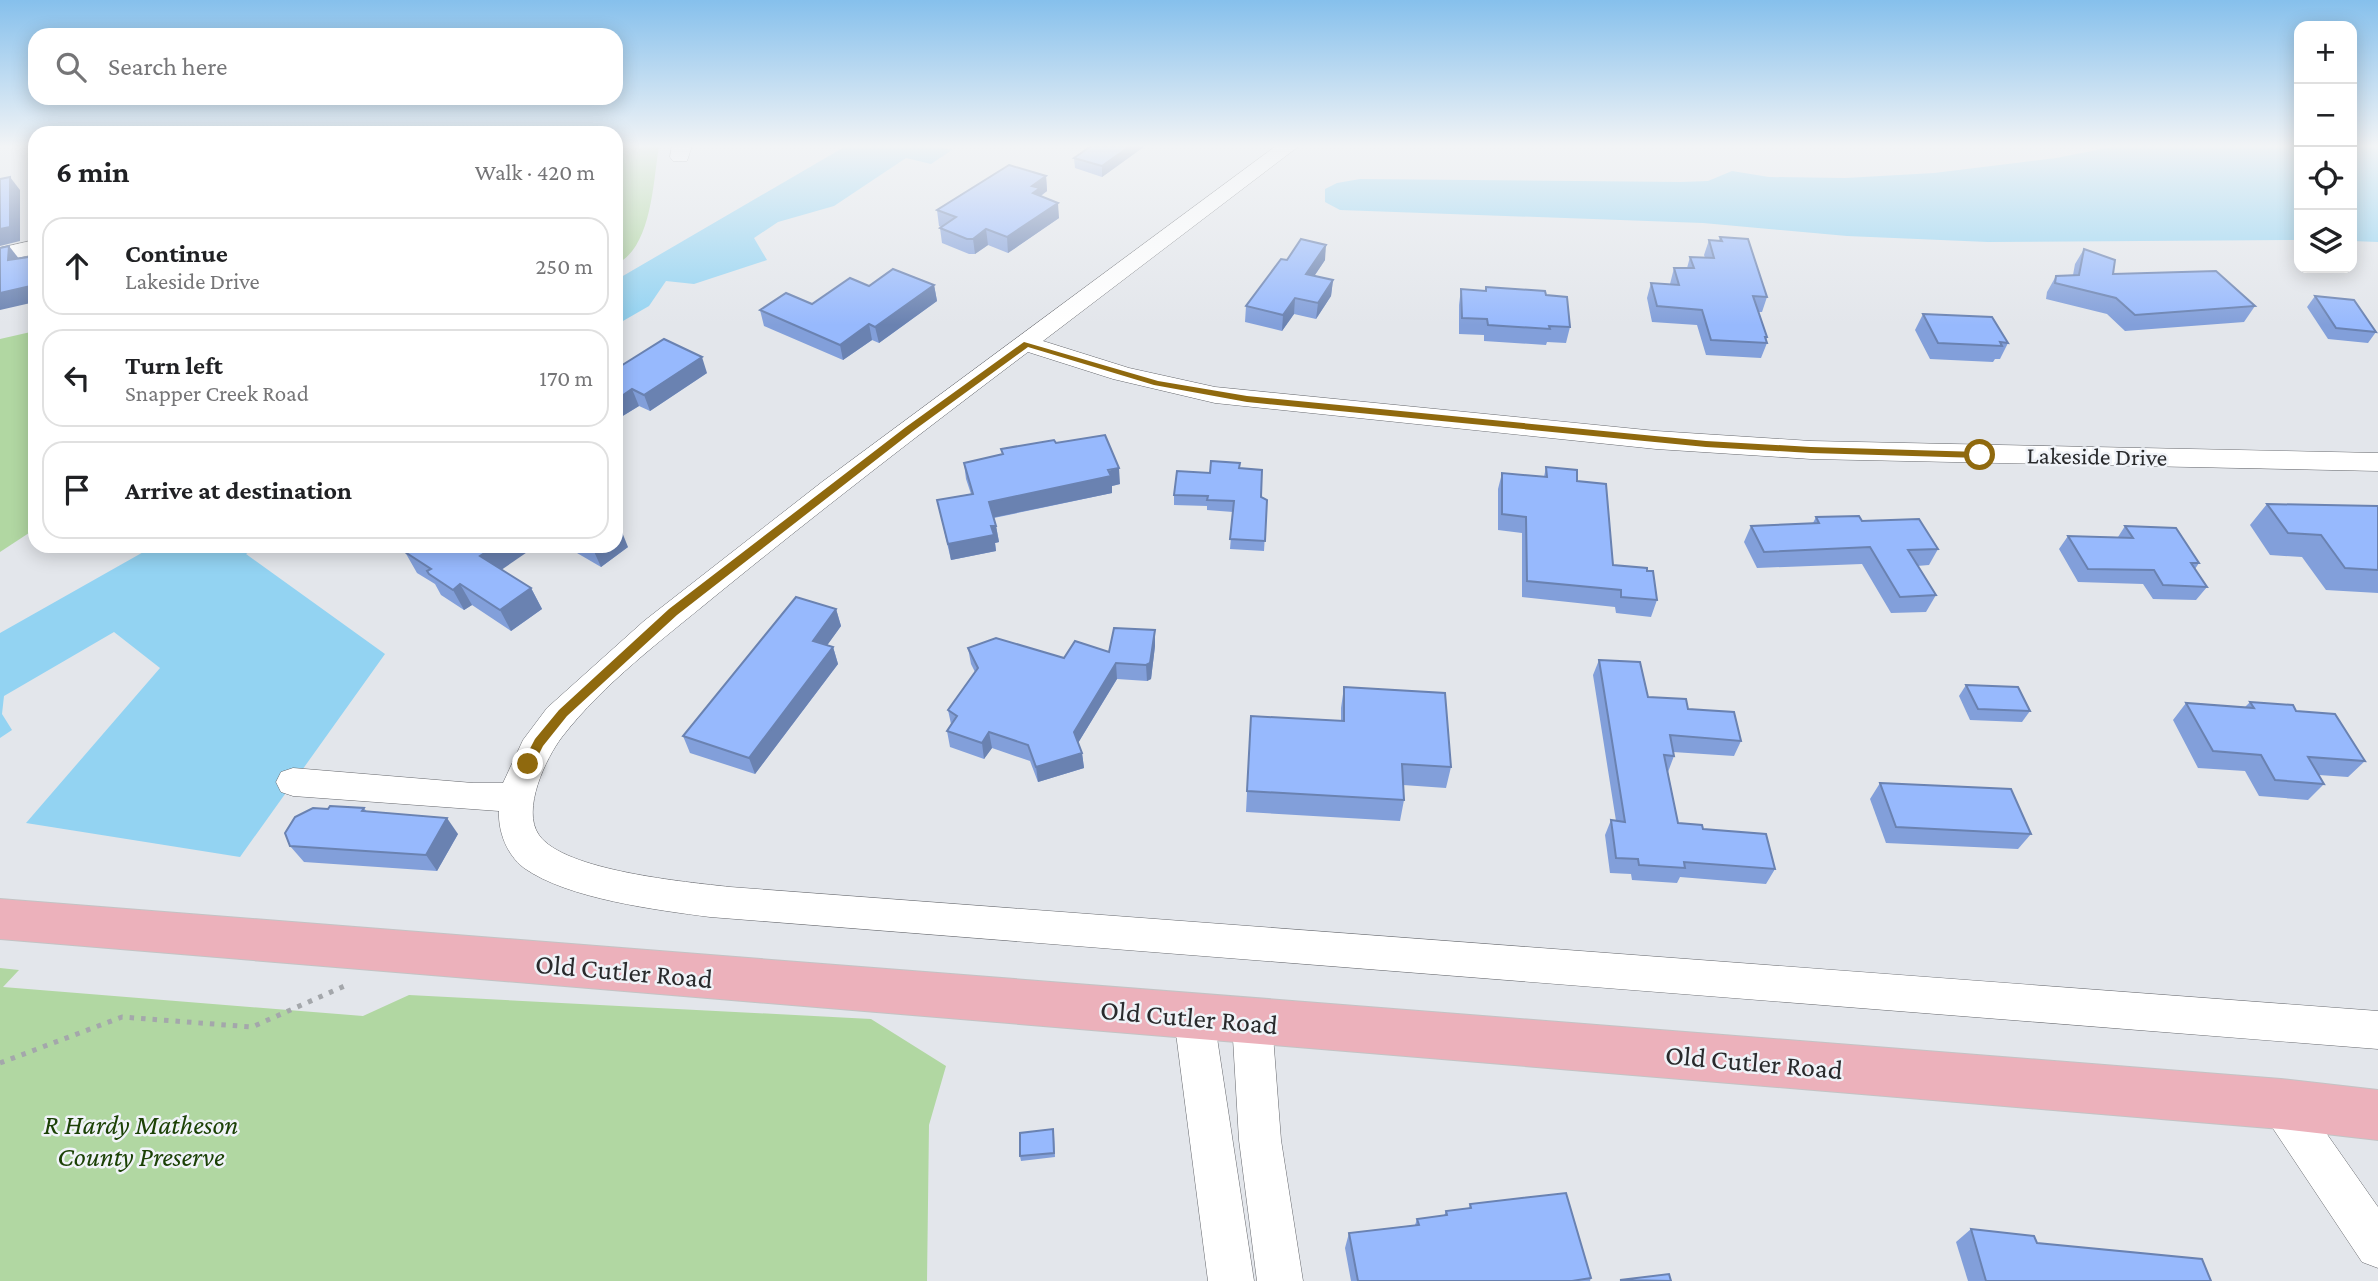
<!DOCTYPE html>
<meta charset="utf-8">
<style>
body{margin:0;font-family:"Crimson Pro",serif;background:#f2f2f2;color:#202124}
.controls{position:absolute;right:21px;top:21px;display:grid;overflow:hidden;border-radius:14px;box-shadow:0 4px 18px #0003}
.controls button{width:63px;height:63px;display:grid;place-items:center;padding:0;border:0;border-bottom:2px solid #e0e0e0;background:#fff;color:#202124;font:35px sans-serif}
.stop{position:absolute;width:21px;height:21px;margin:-16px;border:5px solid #8f690e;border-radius:50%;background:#fff}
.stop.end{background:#8f690e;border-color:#fff;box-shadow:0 2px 7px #0008}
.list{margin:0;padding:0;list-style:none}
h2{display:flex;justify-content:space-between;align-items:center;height:91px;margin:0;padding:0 28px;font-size:30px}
h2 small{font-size:23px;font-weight:400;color:#757577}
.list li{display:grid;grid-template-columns:46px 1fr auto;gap:21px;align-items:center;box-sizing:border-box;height:98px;margin:0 14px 14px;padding:0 14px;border:2px solid #e0e0e0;border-radius:21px}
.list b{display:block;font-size:26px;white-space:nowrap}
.list p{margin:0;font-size:23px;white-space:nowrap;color:#757577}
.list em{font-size:23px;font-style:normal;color:#757577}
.icon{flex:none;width:38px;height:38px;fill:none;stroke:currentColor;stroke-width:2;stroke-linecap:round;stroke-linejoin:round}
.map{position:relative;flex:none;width:2378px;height:1281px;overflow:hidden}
.search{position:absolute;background:#fff;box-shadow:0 4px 18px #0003;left:28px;top:28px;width:595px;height:77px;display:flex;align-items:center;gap:18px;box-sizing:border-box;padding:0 24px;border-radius:21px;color:#757577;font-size:26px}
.panel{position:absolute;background:#fff;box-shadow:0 4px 18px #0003;left:28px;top:126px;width:595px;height:427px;border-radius:21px}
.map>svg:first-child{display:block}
.green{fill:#b1d7a2}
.water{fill:#93d3f2}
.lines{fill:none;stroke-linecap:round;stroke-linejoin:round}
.minor-casing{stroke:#66686d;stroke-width:1}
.major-casing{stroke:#c3c3c4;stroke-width:2}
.path{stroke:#a4a7ab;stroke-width:5;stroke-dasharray:4.5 7;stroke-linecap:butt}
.minor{fill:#fff;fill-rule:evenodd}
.major{fill:#ecb1bb;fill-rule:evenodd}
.wall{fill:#829fda}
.shaded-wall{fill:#6a82b1}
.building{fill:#97b9fd;stroke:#6a82b1;stroke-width:2}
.route{fill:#8f690e}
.labels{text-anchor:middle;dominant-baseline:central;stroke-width:5;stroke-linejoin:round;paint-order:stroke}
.street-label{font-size:24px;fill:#292a2c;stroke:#f0f3f8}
.near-street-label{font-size:28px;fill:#292a2c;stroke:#f0f3f8}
.near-park-label{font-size:28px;font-style:italic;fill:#1b4105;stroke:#f0f3f8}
</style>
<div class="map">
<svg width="2378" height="1281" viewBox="0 0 2378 1281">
<rect width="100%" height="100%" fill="#e3e6eb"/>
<g class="green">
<path d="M 616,146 L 659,146 C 653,181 652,248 616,264 Z"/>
<polygon points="35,331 35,529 0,552 0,339"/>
<polygon points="0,968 19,970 3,987 363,1016 409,995 871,1019 946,1066 929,1125 927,1281 0,1281"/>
</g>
<g class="water">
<polygon points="846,146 937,146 952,150 931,164 906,158 834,206 778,222 754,238 767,260 694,284 666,281 649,306 616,325 616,280"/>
<polygon points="2117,146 2299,146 2299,240 1988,242 1847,236 1703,223 1340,210 1325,202 1325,189 1337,183 1360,179 1681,182 1708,181 1732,171 1769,177 1845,178 1934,173 2056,158"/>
<polygon points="2352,146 2378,146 2378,242 2352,241"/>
<polygon points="154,546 258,546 246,554 385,654 240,857 26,823 160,668 114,632 4,696 2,714 12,730 0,738 0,633"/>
</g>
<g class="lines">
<defs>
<g id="minor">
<polygon points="672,146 692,146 687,161 673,161 670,157"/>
<path d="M 1276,146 L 1299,146 L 1043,341 L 1129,368 L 1215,387 L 1656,431 L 1811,441 L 2378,453 L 2378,471 L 1811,459 L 1656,449 L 1215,403 L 1113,379 L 1028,352 C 922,432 817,513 714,597 C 662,640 604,683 562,737 C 546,758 521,810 539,835 C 564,871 687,882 730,887 L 2378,1011 L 2378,1049 L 710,917 C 657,910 568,899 524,868 C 507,855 498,832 499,811 L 293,796 L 281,792 L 276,782 L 281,772 L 293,768 L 473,783 L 503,783 L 523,740 L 547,708 L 644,621 L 822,482 Z"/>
<polygon points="35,240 35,254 0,262 0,248"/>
<polygon points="1194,1000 1208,1005 1214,1018 1254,1281 1208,1281 1174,1018 1180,1005"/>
<polygon points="1252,1003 1266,1009 1272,1022 1281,1140 1303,1281 1257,1281 1239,1140 1232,1022 1238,1009"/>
<polygon points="2281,1084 2296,1090 2378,1207 2378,1268 2362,1262 2266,1118 2260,1104 2266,1090"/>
</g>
<polygon id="major" points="0,899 2281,1079 2378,1090 2378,1140 2281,1129 0,939"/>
</defs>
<use href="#minor" class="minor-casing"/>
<use href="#major" class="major-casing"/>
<polyline class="path" points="0,1063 122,1017 252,1027 349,984"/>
<use href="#minor" class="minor"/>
<use href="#major" class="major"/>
</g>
<g class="wall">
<polygon points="1145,146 1102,177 1075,168 1074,158"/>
<polygon points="1535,146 1562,146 1536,147"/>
<polygon points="1046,176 1047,191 1041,196 1059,218 1008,253 988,245 975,254 969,254 942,243 940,228 941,227 939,226 937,210"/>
<polygon points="1720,237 1767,297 1762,312 1759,312 1767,337 1766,341 1767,343 1761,358 1706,355 1697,325 1652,322 1647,298 1651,283 1670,284 1674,268 1687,268 1690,257 1705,258 1704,255 1709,240 1719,241"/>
<polygon points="2084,249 2113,274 2255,306 2244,322 2125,331 2107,314 2046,299 2047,292 2056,276 2073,275 2075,264"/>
<polygon points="1287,260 1325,260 1314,276 1333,280 1331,296 1316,319 1294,314 1282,331 1245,322 1246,306"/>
<polygon points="934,285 937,301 879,343 872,340 843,360 764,326 760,310 812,304 869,286"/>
<polygon points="1486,287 1546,295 1570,327 1566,343 1547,342 1546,345 1484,341 1484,335 1459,334 1459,305 1461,289 1485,291"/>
<polygon points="2315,296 2376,332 2368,343 2328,339 2307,307"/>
<polygon points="1923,314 2008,343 2000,359 1995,359 1993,362 1930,359 1915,330"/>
<polygon points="616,369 707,373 650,411 639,406 621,417 616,414"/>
<polygon points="1056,443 1120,484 1112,486 1112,493 994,518 996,526 999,542 995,543 996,551 951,560 937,500 971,494 966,479 964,463 1002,454 1001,449"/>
<polygon points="1546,467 1577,481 1613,565 1657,600 1651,617 1616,613 1615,607 1522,597 1522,533 1498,530 1498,489 1502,473 1544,477"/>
<polygon points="1239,468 1261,497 1267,500 1264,551 1230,549 1233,512 1207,510 1207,506 1174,505 1174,495 1210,473"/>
<polygon points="2267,504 2378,506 2378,593 2326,590 2302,557 2270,555 2250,525"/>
<polygon points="1816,517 1862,521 1938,549 1929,565 1917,566 1936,595 1926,612 1891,613 1862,564 1757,568 1744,542 1751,526 1813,523"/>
<polygon points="2125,526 2199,563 2195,569 2207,587 2196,600 2153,599 2143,584 2078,582 2059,549 2068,536 2118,537"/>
<polygon points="565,546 616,546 628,547 601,567"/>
<polygon points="405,552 501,570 531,588 542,609 511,631 472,605 464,610 441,595 435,584 417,573"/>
<polygon points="836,609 841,626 827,645 833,647 838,664 755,774 690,753 683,736"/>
<polygon points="1155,630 1155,646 1151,679 1147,681 1117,679 1078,743 1082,753 1084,768 1038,782 1030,761 992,748 984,759 950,747 947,731 951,724 948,710 975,672 971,664 968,648 1064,658 1109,652"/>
<polygon points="1599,660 1648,697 1688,709 1741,741 1734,756 1673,752 1674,756 1668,772 1678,823 1703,829 1775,869 1766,884 1680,877 1677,883 1632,880 1631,874 1610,873 1605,835 1611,820 1616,821 1593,675"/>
<polygon points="1966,685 2030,711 2022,722 1970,720 1959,696"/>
<polygon points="1344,687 1451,767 1446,788 1403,785 1404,800 1400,821 1246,812 1251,716 1341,721 1341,708"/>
<polygon points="2250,702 2296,711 2365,761 2348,777 2319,775 2324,784 2308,800 2259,796 2245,771 2198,768 2173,720 2186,703 2245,707"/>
<polygon points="1880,783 2031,834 2018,849 1886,843 1870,799"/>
<polygon points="364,808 367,812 458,834 437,871 304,862 290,846 328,809"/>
<polygon points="1054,1134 1055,1157 1021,1161 1020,1156"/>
<polygon points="1470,1204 1591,1278 1590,1281 1351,1281 1345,1248 1349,1233 1415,1225 1417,1219 1444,1216 1446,1211 1469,1209"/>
<polygon points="1971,1229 2037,1243 2211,1281 1968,1281 1956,1242"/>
</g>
<g class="shaded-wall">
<polygon points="1130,146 1145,146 1102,177 1102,166"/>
<polygon points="1046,176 1047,191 1040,196 1034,209 1032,186"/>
<polygon points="10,177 20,190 20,241 0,246 0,229"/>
<polygon points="1058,203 1059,218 1008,253 1007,237"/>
<polygon points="986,229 988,245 975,254 973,239"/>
<polygon points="1326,245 1325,260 1305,290 1306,274"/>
<polygon points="9,246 20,260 8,260"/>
<polygon points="1333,280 1331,296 1316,319 1318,303"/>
<polygon points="35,285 35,302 0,310 0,293"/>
<polygon points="934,285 937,301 879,343 875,327"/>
<polygon points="1295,298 1294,314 1282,331 1283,315"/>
<polygon points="869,324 872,340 843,360 840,345"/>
<polygon points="702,357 707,373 650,411 644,395"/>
<polygon points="632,389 639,406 621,417 616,403 616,400"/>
<polygon points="1119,468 1120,484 1112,486 1112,493 991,518 989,502"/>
<polygon points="991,526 996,526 999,542 995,543 996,551 951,560 948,544"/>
<polygon points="620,527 628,547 601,567 592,547 616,546 616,529"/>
<polygon points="495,546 536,546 491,577 480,556"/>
<polygon points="460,584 472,605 464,610 453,590"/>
<polygon points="531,588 542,609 511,631 500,610"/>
<polygon points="836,609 841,626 818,658 813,641"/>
<polygon points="1155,630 1155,646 1151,679 1147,681 1146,665"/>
<polygon points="833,647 838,664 755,774 749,758"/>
<polygon points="1116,663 1117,679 1075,748 1074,732"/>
<polygon points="989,732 992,748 984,759 982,743"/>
<polygon points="1082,753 1084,768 1038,782 1036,767"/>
<polygon points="447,818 458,834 437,871 426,855"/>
</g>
<g class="building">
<polygon points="1091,146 1130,146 1102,166 1074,158"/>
<polygon points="1009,165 1046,176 1032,186 1040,188 1033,193 1058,203 1007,237 986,229 973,239 967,239 940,228 956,217 937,210"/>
<polygon points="10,177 10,227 0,229 0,179"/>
<polygon points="1720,237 1748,239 1767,297 1753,296 1767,337 1765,337 1767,343 1711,340 1702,310 1657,306 1651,283 1679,285 1674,268 1694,268 1690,257 1714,258 1709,240 1722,241"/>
<polygon points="1301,239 1326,245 1306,274 1333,280 1318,303 1295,298 1283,315 1246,306 1281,259 1287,260"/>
<polygon points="9,246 8,260 35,256 35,285 0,293 0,248"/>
<polygon points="2084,249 2115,260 2113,274 2216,271 2255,306 2135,315 2116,298 2055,283 2056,276 2079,275"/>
<polygon points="893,269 934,285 875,327 869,324 840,345 760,310 786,293 812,304 850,278 869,286"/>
<polygon points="1486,287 1545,291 1546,295 1567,297 1570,327 1549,326 1550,329 1488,325 1487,319 1462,318 1461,289 1486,291"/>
<polygon points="2315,296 2354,300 2376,332 2336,328"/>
<polygon points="1923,314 1992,317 2008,343 2000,342 2002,346 1938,343"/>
<polygon points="664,339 702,357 644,395 632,389 616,400 616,369"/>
<polygon points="1105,435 1119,468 1108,470 1111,476 989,502 996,526 991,526 994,535 948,544 937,500 973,494 964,463 1003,454 1001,449 1054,440 1056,443"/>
<polygon points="1211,461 1240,463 1239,468 1262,470 1261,497 1267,500 1265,541 1230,539 1234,501 1207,500 1208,496 1174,495 1177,471 1210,473"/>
<polygon points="1546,467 1577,470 1577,481 1606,484 1613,565 1647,568 1647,571 1653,571 1657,600 1621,597 1621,590 1527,581 1526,517 1502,514 1502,473 1547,477"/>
<polygon points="2267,504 2378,506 2378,570 2345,568 2321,535 2288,533"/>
<polygon points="1859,516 1862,521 1919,519 1938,549 1908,550 1936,595 1900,597 1870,547 1764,552 1751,526 1819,523 1816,517"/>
<polygon points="2125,526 2176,528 2199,563 2191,563 2207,587 2163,585 2154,570 2088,569 2068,536 2133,538"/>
<polygon points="409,546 495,546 480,556 531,588 500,610 460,584 453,590 429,574 427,571 431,569 405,552"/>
<polygon points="796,597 836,609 813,641 833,647 749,758 683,736"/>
<polygon points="1114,628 1155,630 1150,663 1146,665 1116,663 1074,732 1082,753 1036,767 1028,745 989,732 982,743 947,731 957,716 948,710 978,668 968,648 996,638 1064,658 1075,641 1109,652"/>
<polygon points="1599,660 1640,662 1648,697 1686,699 1688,709 1734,712 1741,741 1670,735 1674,756 1664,755 1678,823 1702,825 1703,829 1766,834 1775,869 1684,862 1685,868 1639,865 1638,859 1616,858 1611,820 1625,822"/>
<polygon points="1966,685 2018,687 2030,711 1978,709"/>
<polygon points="1344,687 1445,693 1451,767 1402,764 1404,800 1247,791 1251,716 1344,721"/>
<polygon points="2250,702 2293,705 2296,711 2335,714 2365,761 2308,757 2324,784 2275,780 2261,755 2213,751 2186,703 2254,708"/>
<polygon points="1880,783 2011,789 2031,834 1896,827"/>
<polygon points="330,806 364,808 362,811 447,818 426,855 290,846 285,833 295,817 313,808 328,809"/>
<polygon points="1053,1129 1054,1153 1020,1156 1020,1133"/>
<polygon points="1566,1193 1591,1278 1572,1281 1358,1281 1349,1233 1419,1225 1417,1219 1447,1215 1446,1211 1471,1208 1470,1204"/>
<polygon points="1971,1229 2034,1236 2037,1243 2202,1259 2211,1281 1986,1281"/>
<polygon points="1669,1274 1671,1281 1620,1280"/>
</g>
<linearGradient id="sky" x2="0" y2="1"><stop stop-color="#86c0ec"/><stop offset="0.45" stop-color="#f2f4f6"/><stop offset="1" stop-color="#f2f4f6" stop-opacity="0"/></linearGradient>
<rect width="2378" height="325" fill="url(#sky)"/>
<polygon class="route" points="1024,342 1158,381 1247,396 1706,441 1811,447 1980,452 1985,455 1980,458 1811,453 1706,447 1247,402 1154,385 1028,347 913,431 677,615 567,716 543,746 532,768 523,768 522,764 535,739 559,710 669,609 906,427"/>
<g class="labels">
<g class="street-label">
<text transform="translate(2097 456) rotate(1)">Lakeside Drive</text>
</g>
<g class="near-street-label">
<text transform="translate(624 971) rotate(5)">Old Cutler Road</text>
<text transform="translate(1189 1017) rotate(5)">Old Cutler Road</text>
<text transform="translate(1754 1062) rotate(5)">Old Cutler Road</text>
</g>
<g class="near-park-label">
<text x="141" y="1124">R Hardy Matheson<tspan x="141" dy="32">County Preserve</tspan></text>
</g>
</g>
</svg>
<div class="controls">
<button>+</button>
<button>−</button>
<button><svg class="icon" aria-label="locate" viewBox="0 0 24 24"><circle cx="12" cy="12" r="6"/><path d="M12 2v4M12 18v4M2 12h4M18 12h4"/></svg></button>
<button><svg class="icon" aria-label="layers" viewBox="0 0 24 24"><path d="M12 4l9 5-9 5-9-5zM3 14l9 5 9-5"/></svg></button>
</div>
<div class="stop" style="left:1980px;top:455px"></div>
<div class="stop end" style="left:528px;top:764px"></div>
<div class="search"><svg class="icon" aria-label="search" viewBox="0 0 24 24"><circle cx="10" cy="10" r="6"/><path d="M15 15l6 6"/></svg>Search here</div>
<section class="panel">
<h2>6 min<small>Walk · 420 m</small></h2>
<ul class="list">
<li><svg class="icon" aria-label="ahead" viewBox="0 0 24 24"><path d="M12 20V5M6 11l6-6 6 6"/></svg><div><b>Continue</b><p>Lakeside Drive</p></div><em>250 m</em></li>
<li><svg class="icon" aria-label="left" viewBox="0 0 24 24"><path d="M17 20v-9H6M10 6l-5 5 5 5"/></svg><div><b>Turn left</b><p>Snapper Creek Road</p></div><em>170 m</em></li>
<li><svg class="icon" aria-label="arrive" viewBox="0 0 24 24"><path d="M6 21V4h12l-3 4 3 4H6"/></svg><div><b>Arrive at destination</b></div></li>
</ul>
</section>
</div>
